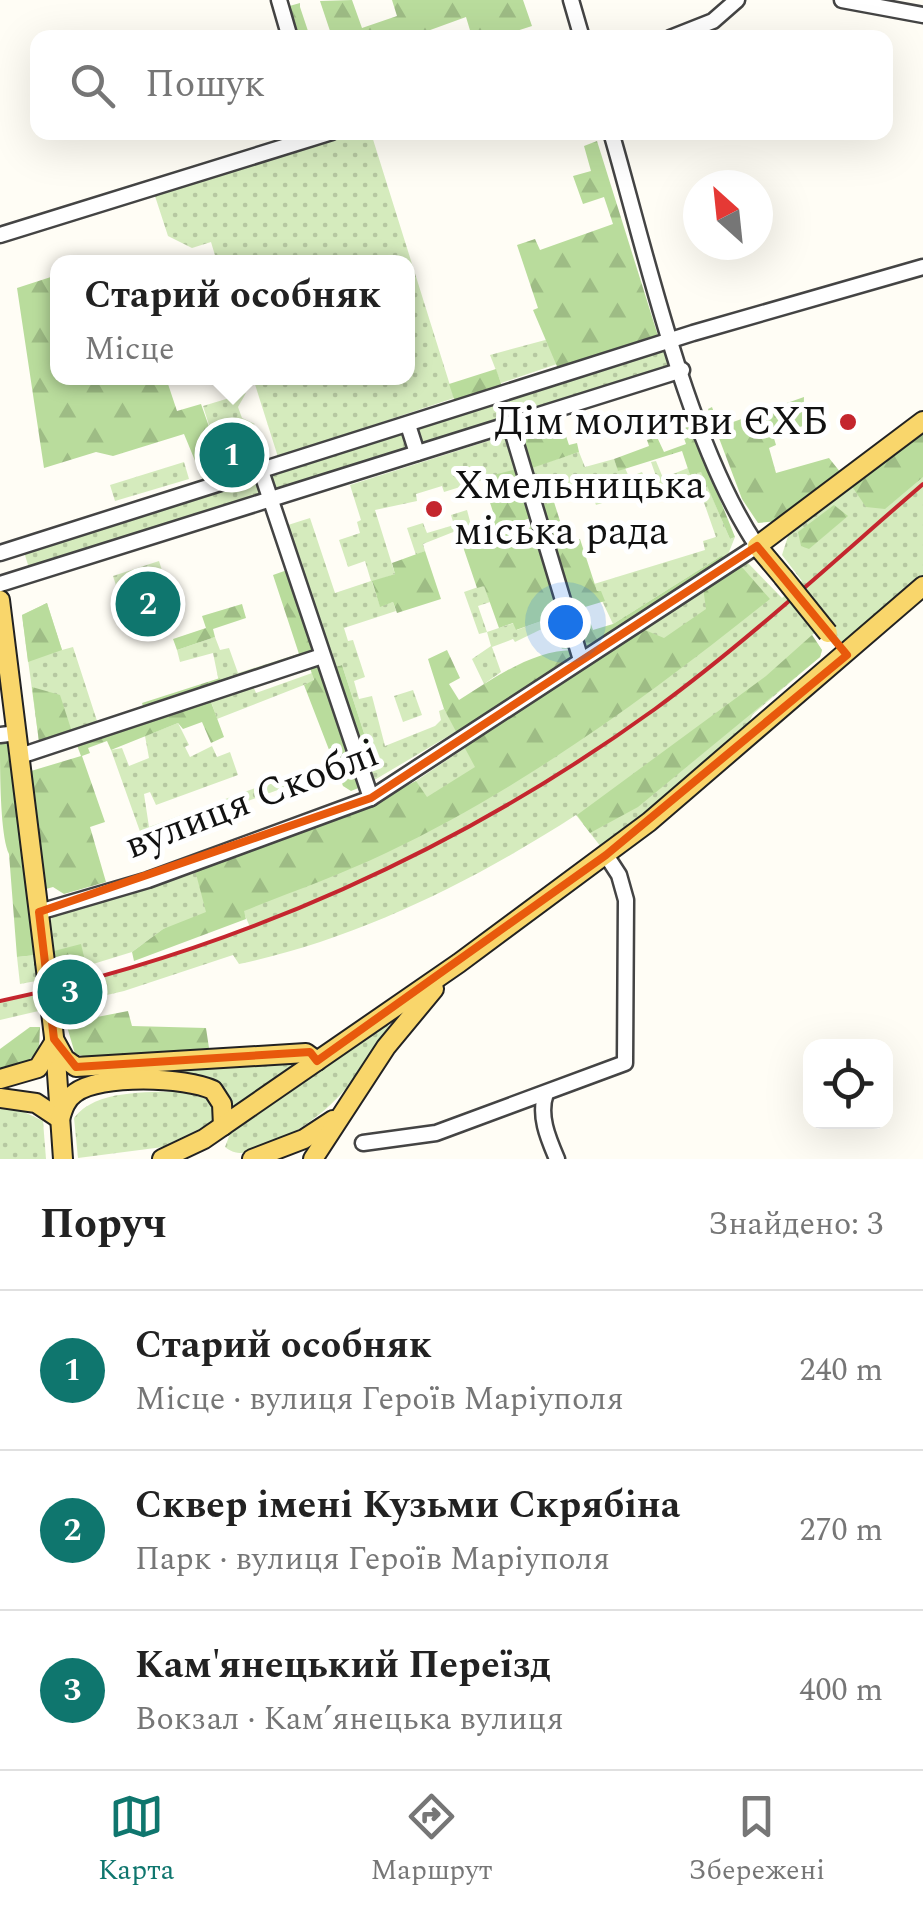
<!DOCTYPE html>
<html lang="uk">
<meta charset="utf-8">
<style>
body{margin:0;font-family:Spectral,serif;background:#f6f6f6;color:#222}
.controls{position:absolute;right:30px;bottom:30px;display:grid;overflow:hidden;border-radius:20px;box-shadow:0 10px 40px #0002}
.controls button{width:90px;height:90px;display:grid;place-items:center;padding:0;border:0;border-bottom:2px solid #e0e0e0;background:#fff;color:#222;font:50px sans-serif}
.compass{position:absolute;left:683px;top:170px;width:90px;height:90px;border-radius:50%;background:#fff;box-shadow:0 10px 40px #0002;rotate:333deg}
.you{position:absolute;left:565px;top:622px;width:35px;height:35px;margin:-25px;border:8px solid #fff;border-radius:50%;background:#1a73e8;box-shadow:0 0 0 15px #1a73e833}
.badge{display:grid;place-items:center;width:65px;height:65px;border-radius:50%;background:#0f766e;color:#fff;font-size:32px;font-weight:700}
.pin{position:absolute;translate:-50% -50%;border:5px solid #fff;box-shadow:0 2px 10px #0006}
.popup{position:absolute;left:50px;top:255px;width:365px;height:130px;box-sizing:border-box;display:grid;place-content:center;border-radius:20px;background:#fff;filter:drop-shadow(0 2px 8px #0005);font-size:32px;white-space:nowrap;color:#767676}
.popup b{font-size:38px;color:#222}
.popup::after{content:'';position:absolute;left:50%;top:100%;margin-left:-20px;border:20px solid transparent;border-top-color:#fff}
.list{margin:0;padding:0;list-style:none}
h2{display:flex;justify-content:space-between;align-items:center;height:130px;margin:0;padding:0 40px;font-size:42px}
h2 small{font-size:32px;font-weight:400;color:#767676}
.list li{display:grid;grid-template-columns:65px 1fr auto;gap:30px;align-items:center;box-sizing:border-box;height:160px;padding:0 40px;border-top:2px solid #e0e0e0}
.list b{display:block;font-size:38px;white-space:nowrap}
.list p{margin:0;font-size:32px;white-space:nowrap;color:#767676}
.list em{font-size:32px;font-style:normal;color:#767676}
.icon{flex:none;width:55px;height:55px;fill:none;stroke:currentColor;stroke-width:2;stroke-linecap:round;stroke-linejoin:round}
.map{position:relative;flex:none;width:923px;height:1159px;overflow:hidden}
.search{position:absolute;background:#fff;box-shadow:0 10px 40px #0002;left:30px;right:30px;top:30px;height:110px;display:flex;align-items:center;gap:25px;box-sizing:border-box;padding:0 35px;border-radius:20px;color:#767676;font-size:38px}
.sheet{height:610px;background:#fff}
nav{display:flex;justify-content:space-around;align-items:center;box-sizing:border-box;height:140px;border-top:2px solid #e0e0e0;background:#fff;font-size:28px;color:#767676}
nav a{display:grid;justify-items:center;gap:5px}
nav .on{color:#0f766e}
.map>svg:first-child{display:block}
.green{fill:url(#green-dots)}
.forest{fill:url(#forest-firs);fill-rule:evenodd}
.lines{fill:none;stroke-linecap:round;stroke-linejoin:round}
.minor-casing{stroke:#444;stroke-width:19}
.major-casing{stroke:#222;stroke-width:22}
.minor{stroke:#fff;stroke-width:14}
.major{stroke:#f9d66b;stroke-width:18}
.rail{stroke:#c4262e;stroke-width:4}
.major-bridge-casing{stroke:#222;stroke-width:22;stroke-linecap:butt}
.major-bridge{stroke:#f9d66b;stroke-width:18}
.marked{fill:none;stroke:#e8590c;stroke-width:8;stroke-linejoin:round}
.poi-dot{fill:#c4262e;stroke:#fff;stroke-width:4}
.labels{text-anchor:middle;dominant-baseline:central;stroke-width:10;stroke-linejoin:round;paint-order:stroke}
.poi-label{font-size:40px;fill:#111;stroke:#fff;text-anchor:end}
.street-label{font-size:40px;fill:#111;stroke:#fff}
</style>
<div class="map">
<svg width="923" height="1159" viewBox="0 0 923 1159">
<defs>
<pattern id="green-dots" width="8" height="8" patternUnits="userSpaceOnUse" patternTransform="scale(2.5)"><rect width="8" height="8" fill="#d5ebbd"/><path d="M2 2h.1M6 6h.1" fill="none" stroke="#b6c8a1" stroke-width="1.8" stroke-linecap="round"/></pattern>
<pattern id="forest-firs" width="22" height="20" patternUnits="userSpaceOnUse" patternTransform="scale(2.5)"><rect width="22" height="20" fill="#b9dc9c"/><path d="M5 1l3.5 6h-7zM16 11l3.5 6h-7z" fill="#9ebc85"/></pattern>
</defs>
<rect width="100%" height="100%" fill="#fffdf5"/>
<g class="green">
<polygon points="349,133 371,133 454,398 278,457 253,378 407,378 407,262 217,262 211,242 192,248 168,236 154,193"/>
<polygon points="549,339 557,364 501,383 490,355"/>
<polygon points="666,347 672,369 30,571 23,549"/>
<polygon points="246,393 238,407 242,418 255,424 213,438 203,406"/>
<path d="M 923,428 L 923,580 L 847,649 L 825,623 L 812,635 L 822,650 L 820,657 L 753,714 L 744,732 L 601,847 L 576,815 C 474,881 358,939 239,964 L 233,955 L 124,991 L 0,1020 L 0,1001 L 133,968 L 250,927 L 243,911 L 163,929 L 132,952 L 54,976 L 49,925 L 54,913 L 195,870 L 398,793 L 703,587 L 747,562 L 782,598 L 802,581 L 782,555 L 789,533 Z"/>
<polygon points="513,433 524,467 444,492 442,486 416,494 417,501 375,510 395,574 372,582 380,606 393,602 396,611 344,628 348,641 353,640 365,677 354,681 359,699 372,696 385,746 435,726 441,720 439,711 444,709 457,731 366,785 359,764 372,758 342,665 327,669 293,568 302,564 288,525 310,518 335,593 371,581 365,561 348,567 339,540 360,533 357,522 361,520 350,485"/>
<polygon points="579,452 585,467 614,459 618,470 625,468 629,477 642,472 647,483 657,479 651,462 656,461 663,478 688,468 690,475 596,505 590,489 544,506 532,467"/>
<polygon points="184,462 189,479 115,501 110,485"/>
<polygon points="701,471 730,539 735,537 727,557 721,556 613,624 594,584 705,550 703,541 716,537 694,474"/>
<polygon points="467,510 471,525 423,544 425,551 416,555 407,528 423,523 427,533 454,525 451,515"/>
<polygon points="159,561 179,624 133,638 113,576"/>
<polygon points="484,585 490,602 478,606 487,632 514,623 517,630 568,611 579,650 562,649 552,624 515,642 513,639 492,647 501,672 484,684 472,659 491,646 487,632 479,634 464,592"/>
<polygon points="47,603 62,650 73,647 98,724 39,742 22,615"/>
<polygon points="215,637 220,650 229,648 238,673 304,652 307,661 251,681 256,693 312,673 314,681 217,719 211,701 222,697 213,653 180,662 177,650"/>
<polygon points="413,690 422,715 403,722 394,696"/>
<polygon points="178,723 189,745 185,747 190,757 212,746 217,757 230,752 238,775 156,805 150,792 144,794 149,827 291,775 294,784 143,840 111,750 122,748 129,766 149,758 145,736"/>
<polygon points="36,955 36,981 20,984 17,957"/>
<path d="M 385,1021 L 391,1029 C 353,1082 330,1118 268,1145 C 254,1152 238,1158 225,1147 L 233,1126 Z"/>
<polygon points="293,1061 292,1068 235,1108 219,1085 184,1074 79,1081 79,1074"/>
<path d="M 180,1091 L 208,1099 L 214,1114 L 211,1123 L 163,1147 L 78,1158 L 74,1118 C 96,1089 147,1093 180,1091 Z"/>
<polygon points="0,1107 18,1109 43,1121 46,1159 0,1159"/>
</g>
<g class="forest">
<polygon points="352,0 362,28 397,16 392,0 523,0 532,26 498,37 472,37 466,17 411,37 332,37 320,1"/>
<polygon points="300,3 300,7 310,37 295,37 286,7"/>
<polygon points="597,141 659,339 559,371 533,310 538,308 517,245 535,239 540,250 613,224 604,197 583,204 573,176 591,171 584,146"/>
<polygon points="57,275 57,378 152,378 154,384 167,381 177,411 201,404 213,438 239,429 242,439 215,448 221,474 203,480 184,434 113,456 96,452 44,468 17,288"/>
<polygon points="496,369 503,389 456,405 449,384"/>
<polygon points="804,397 803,426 773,435 776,445 769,448 776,473 829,458 841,473 779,521 758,523 742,499 708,409 712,407 719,427"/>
<polygon points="686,415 735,537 730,539 701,472 690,475 682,451 618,471 614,459 649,446 647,440 657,437 664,452 686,444 677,418"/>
<path d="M 560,418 L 569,445 L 577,443 L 579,452 L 532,468 L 544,505 L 554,502 L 566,540 L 580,539 L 597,591 L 601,591 L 605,601 L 585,607 L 593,630 L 613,624 L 721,556 L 727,557 L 632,617 L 640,628 L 664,638 L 706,609 L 703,587 L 741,566 L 770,599 C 650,695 525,787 386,853 C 340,875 291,892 244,911 L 246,919 L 134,961 L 132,952 L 163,929 L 206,912 L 195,870 L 350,814 L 416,781 L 427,797 L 475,767 L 444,709 L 428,659 L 447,650 L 460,678 L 449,684 L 459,700 C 494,678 535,648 578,650 L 567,612 L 516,630 L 513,623 L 499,628 L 484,586 L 477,588 L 458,532 L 495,518 L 482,478 L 524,467 L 513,433 ZM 539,515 L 541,523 L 488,540 L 487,533 Z"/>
<polygon points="923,428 923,477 885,509 866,507 851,485"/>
<polygon points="834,505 848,516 809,549 801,546 798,532"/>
<polygon points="425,551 441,599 397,613 393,602 380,607 372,581 395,574 392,563"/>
<polygon points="293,568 328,669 342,665 372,758 359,764 366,785 351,791 343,786 304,685 314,680 305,653 299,654 273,575"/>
<polygon points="162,569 177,618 129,627 118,591"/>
<polygon points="47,603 62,650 28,662 22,615"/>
<polygon points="242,604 246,618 213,629 215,637 177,650 173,639 206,628 202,616"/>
<polygon points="812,635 822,650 820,657 638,807 590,833 577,815 766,676"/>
<polygon points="220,678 222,697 211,702 224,737 211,743 202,722 183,729 178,723 111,750 107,741 88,748 90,753 82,756 105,822 90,827 106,882 64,894 53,887 46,889 31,771 81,756 75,740 146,715 142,703"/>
<polygon points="32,687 60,695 72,732 39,742"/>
<path d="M 7,743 L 36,955 L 17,957 L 9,854 C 0,836 0,770 0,744 Z"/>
<polygon points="81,944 86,965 57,975 54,951"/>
<polygon points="128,1011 132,1026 206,1028 209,1048 95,1059 75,1054 66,1023"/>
<polygon points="30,1027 40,1027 39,1051 24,1064 0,1072 0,1049"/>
</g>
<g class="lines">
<defs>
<g id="minor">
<polyline points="279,0 290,38"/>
<polyline points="571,0 582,38"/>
<polyline points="842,0 923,15"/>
<polyline points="670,38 713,21 737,0"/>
<polyline points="0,235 332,132"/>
<polyline points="510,424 581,660"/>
<polyline points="408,425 417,453"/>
<polyline points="261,471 371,798"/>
<polyline points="0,553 693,333 923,267"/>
<polyline points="0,584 682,370"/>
<polyline points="0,735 17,733"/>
<polyline points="20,756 322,656"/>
<path d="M 39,912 L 148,880 L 371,798 L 757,546 C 687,441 647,256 611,132"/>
<path d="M 546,1093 C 538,1115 548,1138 557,1159"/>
<polyline points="363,1143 436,1133 625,1063 626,900 619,875 606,855"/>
</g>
<g id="major">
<polyline points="783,577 757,546 923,421"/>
<polyline points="0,600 45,962"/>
<polyline points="54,1039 65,1059 76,1067 306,1053 317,1061"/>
<polyline points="55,1045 63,1159"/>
<polyline points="0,1079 38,1068 53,1044"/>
<polyline points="0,1098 36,1103 60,1119"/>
<path d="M 60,1119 C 63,1109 66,1099 75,1093 C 100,1074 186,1077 213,1090 L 222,1104 L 223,1126"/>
<polyline points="162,1159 204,1139 459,963 649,822 923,586"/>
<polyline points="252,1159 304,1139 333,1120"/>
<polyline points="313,1159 386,1047 434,989"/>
</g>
</defs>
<use href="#minor" class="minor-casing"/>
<use href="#major" class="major-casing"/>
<use href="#minor" class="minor"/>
<use href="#major" class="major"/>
<path class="rail" d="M 0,1001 C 236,951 460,850 655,709 C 749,640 835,560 923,484"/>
<defs>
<g id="major-bridge">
<polyline points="783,577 828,633"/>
<polyline points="45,962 54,1037"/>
</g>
</defs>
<use href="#major-bridge" class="major-bridge-casing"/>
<use href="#major-bridge" class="major-bridge"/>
</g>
<path class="marked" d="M 757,546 L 847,655 L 606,855 L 317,1061 L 310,1052 L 76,1067 L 54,1039 L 39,912 L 371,798 Z"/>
<g class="poi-dot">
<circle cx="848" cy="422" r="10"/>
<circle cx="434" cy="509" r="10"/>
</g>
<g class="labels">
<g class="poi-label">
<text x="828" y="422">Дім молитви ЄХБ</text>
<text x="454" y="486" text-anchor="start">Хмельницька<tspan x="454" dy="46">міська рада</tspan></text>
</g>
<g class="street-label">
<text transform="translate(252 800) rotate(-21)">вулиця Скоблі</text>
</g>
</g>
</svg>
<div class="controls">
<button><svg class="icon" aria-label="locate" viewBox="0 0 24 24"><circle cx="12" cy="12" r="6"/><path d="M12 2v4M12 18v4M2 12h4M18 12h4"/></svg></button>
</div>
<svg class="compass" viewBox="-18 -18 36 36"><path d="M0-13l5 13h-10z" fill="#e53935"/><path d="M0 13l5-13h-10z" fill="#767676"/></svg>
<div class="you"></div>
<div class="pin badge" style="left:232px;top:455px">1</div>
<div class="popup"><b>Старий особняк</b>Місце</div>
<div class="pin badge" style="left:148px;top:604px">2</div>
<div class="pin badge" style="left:70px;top:992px">3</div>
<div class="search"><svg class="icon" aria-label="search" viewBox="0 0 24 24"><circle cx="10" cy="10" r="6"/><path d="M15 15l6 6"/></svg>Пошук</div>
</div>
<section class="sheet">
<h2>Поруч<small>Знайдено: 3</small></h2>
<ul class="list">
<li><span class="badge">1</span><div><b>Старий особняк</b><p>Місце · вулиця Героїв Маріуполя</p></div><em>240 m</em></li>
<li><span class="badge">2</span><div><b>Сквер імені Кузьми Скрябіна</b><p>Парк · вулиця Героїв Маріуполя</p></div><em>270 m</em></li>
<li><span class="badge">3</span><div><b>Кам'янецький Переїзд</b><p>Вокзал · Камʼянецька вулиця</p></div><em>400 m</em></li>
</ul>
</section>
<nav>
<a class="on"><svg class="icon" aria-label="map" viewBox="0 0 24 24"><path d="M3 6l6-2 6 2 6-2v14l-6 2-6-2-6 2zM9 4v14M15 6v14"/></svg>Карта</a>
<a><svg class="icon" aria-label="directions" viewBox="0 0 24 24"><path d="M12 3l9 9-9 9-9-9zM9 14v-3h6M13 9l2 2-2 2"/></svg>Маршрут</a>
<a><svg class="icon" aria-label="saved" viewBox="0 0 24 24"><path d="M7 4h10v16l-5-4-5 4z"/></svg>Збережені</a>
</nav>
